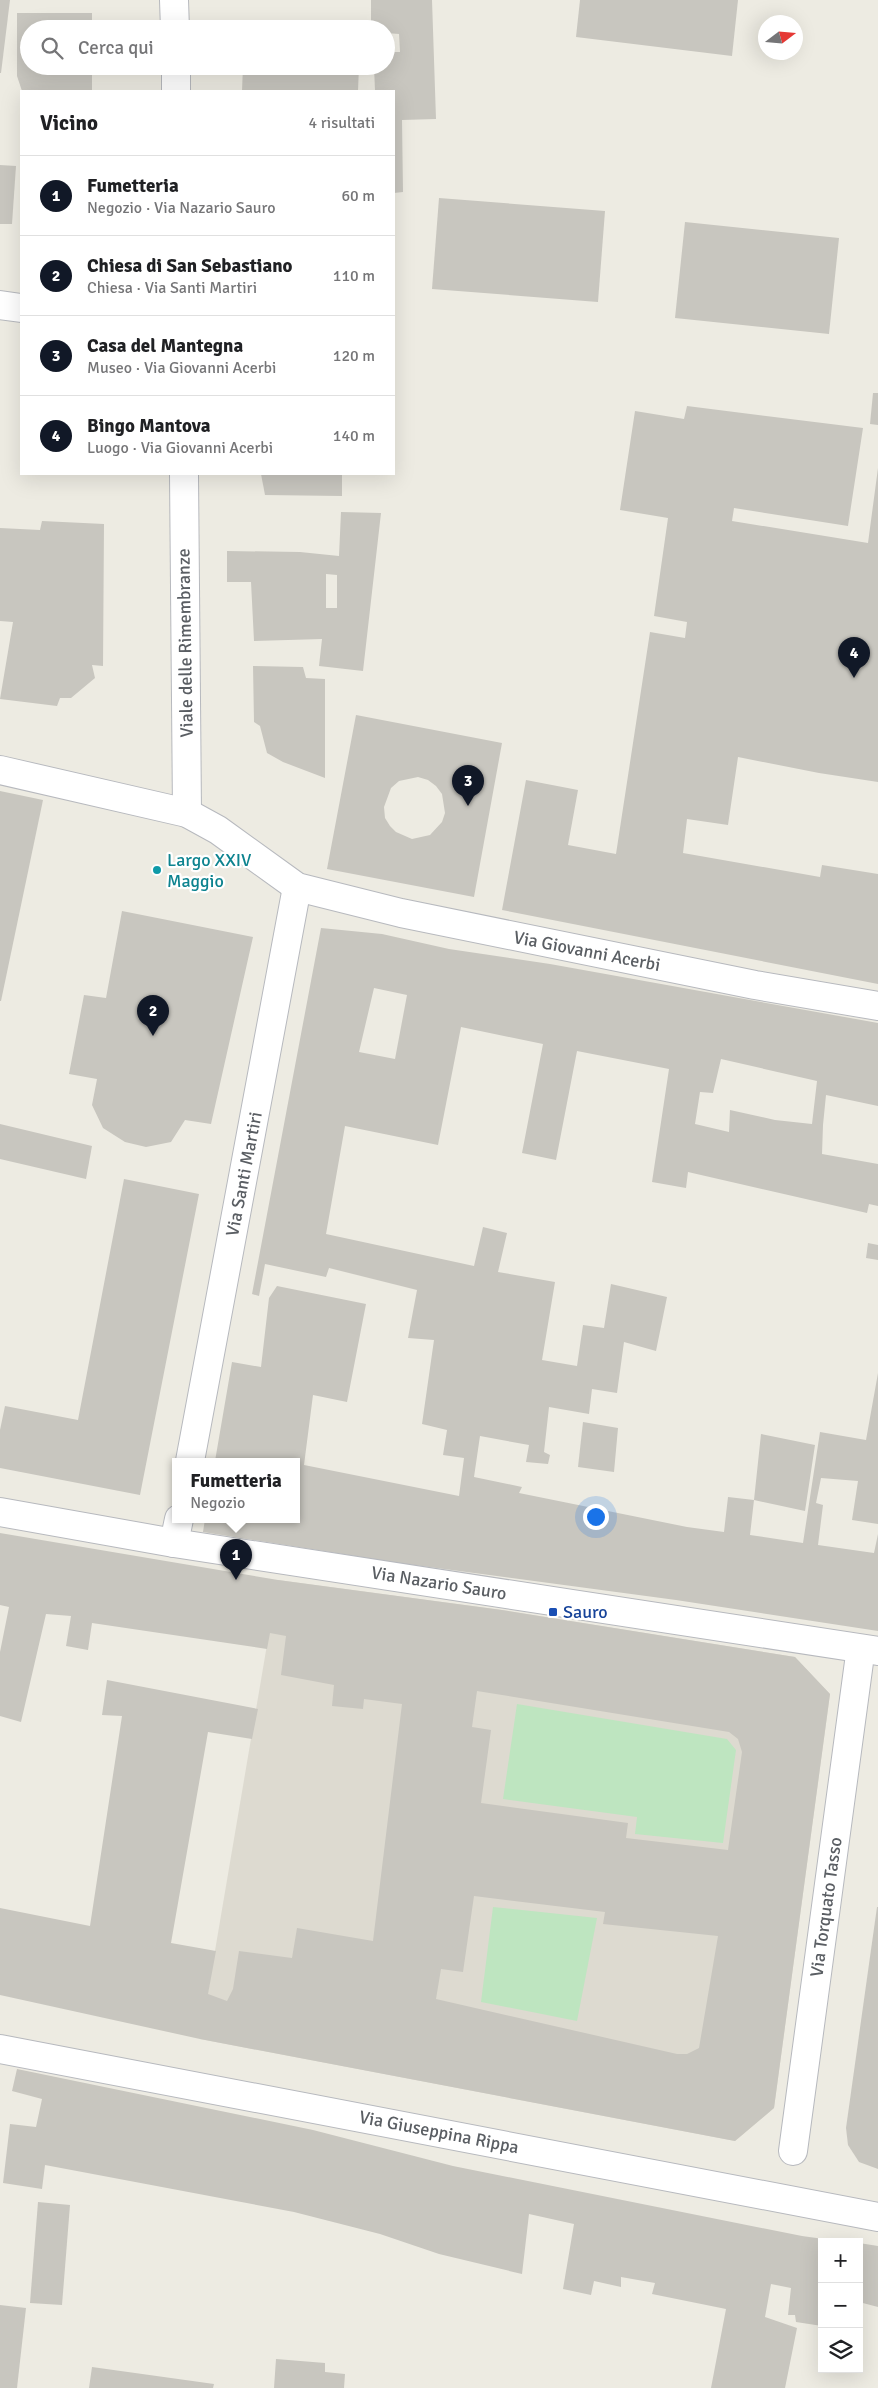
<!DOCTYPE html>
<html lang="it">
<meta charset="utf-8">
<style>
body{margin:0;font-family:Signika,sans-serif;background:#f6f6f6;color:#202124}
.controls{position:absolute;right:15px;bottom:15px;display:grid;overflow:hidden;border-radius:0px;box-shadow:0 5px 20px #0002}
.controls button{width:45px;height:45px;display:grid;place-items:center;padding:0;border:0;border-bottom:1px solid #e0e0e0;background:#fff;color:#202124;font:25px sans-serif}
.compass{position:absolute;left:758px;top:15px;width:45px;height:45px;border-radius:50%;background:#fff;box-shadow:0 5px 20px #0002;rotate:74deg}
.you{position:absolute;left:595px;top:1516px;width:18px;height:18px;margin:-12px;border:4px solid #fff;border-radius:50%;background:#1a73e8;box-shadow:0 0 0 8px #1a73e833}
.badge{display:grid;place-items:center;width:32px;height:32px;border-radius:50%;background:#111827;color:#fff;font-size:16px;font-weight:700}
.pin{position:absolute;translate:-50% -41px;filter:drop-shadow(0 1px 2px #0008)}
.pin::after{content:'';position:absolute;top:26px;width:18px;height:15px;background:inherit;clip-path:polygon(0 0,100% 0,50% 100%)}
.popup{position:absolute;left:172px;top:1458px;width:128px;height:65px;box-sizing:border-box;display:grid;place-content:center;border-radius:0px;background:#fff;filter:drop-shadow(0 1px 4px #0005);font-size:16px;white-space:nowrap;color:#757577}
.popup b{font-size:19px;color:#202124}
.popup::after{content:'';position:absolute;left:50%;top:100%;margin-left:-10px;border:10px solid transparent;border-top-color:#fff}
.list{margin:0;padding:0;list-style:none}
h2{display:flex;justify-content:space-between;align-items:center;height:65px;margin:0;padding:0 20px;font-size:21px}
h2 small{font-size:16px;font-weight:400;color:#757577}
.list li{display:grid;grid-template-columns:32px 1fr auto;gap:15px;align-items:center;box-sizing:border-box;height:80px;padding:0 20px;border-top:1px solid #e0e0e0}
.list b{display:block;font-size:19px;white-space:nowrap}
.list p{margin:0;font-size:16px;white-space:nowrap;color:#757577}
.list em{font-size:16px;font-style:normal;color:#757577}
.icon{flex:none;width:28px;height:28px;fill:none;stroke:currentColor;stroke-width:2;stroke-linecap:round;stroke-linejoin:round}
.map{position:relative;flex:none;width:878px;height:2388px;overflow:hidden}
.search{position:absolute;background:#fff;box-shadow:0 5px 20px #0002;left:20px;top:20px;width:375px;height:55px;display:flex;align-items:center;gap:12px;box-sizing:border-box;padding:0 18px;border-radius:28px;color:#757577;font-size:19px}
.panel{position:absolute;background:#fff;box-shadow:0 5px 20px #0002;left:20px;top:90px;width:375px;height:385px;border-radius:0px}
.map>svg:first-child{display:block}
.education{fill:#dddad0}
.green{fill:#bee5c0}
.building{fill:#c8c6bf;fill-rule:evenodd}
.lines{fill:none;stroke-linecap:round;stroke-linejoin:round}
.pedestrian-casing{stroke:#b7b9be;stroke-width:30}
.minor-casing{stroke:#b7b9be;stroke-width:30}
.tertiary-casing{stroke:#b7b9be;stroke-width:30}
.pedestrian{stroke:#fff;stroke-width:28}
.minor{stroke:#fff;stroke-width:28}
.tertiary{stroke:#fff;stroke-width:28}
.culture-dot{fill:#0f9aa8;stroke:#fff;stroke-width:2}
.transit-dot{fill:#1a4fb4;stroke:#fff;stroke-width:2}
.labels{text-anchor:middle;dominant-baseline:central;stroke-width:4.5;stroke-linejoin:round;paint-order:stroke}
.street-label{font-size:18px;fill:#5a5e63;stroke:#fff}
.culture-label{font-size:18px;fill:#0d838f;stroke:#fff;text-anchor:start}
.transit-label{font-size:18px;fill:#164399;stroke:#fff;text-anchor:start}
</style>
<div class="map">
<svg width="878" height="2388" viewBox="0 0 878 2388">
<rect width="100%" height="100%" fill="#edebe2"/>
<polygon class="education" points="278,1580 502,1610 795,1657 830,1694 774,2108 735,2141 200,2039"/>
<g class="green">
<polygon points="517,1704 727,1739 736,1750 723,1843 635,1834 637,1817 503,1799"/>
<polygon points="493,1907 597,1918 577,2021 481,2002"/>
</g>
<g class="building">
<polygon points="0,0 10,0 1,73 0,73"/>
<polygon points="371,0 432,0 436,119 402,120 403,192 394,193 394,91 375,91 374,66 386,66 386,52 400,52 399,34 386,33 386,29 371,29"/>
<polygon points="580,0 738,0 732,56 576,37"/>
<polygon points="17,13 92,13 92,29 29,29 29,66 92,66 92,91 22,91 17,76"/>
<polygon points="243,66 359,66 358,91 242,91"/>
<polygon points="0,165 16,166 12,224 0,224"/>
<polygon points="439,198 605,211 598,302 432,289"/>
<polygon points="685,222 839,238 829,334 675,318"/>
<polygon points="873,393 878,393 878,425 870,424"/>
<polygon points="687,406 863,428 848,526 734,508 732,521 868,543 878,468 878,782 819,773 738,757 728,825 687,819 683,853 820,877 822,865 878,874 878,984 502,910 526,780 578,790 568,845 616,854 650,632 685,638 687,622 654,616 668,518 620,510 635,411 684,419"/>
<polygon points="261,474 342,474 342,496 265,495"/>
<path d="M 341,512 L 381,513 L 363,671 L 319,666 L 322,639 L 254,641 L 251,582 L 227,582 L 227,551 L 300,552 L 339,556 ZM 326,574 L 337,575 L 337,608 L 326,608 Z"/>
<polygon points="42,521 104,524 103,666 92,665 95,678 71,698 60,698 57,706 0,699 13,622 0,621 0,528 40,530"/>
<polygon points="253,666 303,667 306,678 325,679 325,778 283,762 267,753 260,726 254,722"/>
<path d="M 356,715 L 502,743 L 474,897 L 327,869 ZM 418,777 L 428,780 L 436,786 L 442,794 L 445,813 L 442,822 L 430,835 L 412,839 L 396,832 L 390,826 L 385,818 L 384,807 L 391,788 L 399,781 Z"/>
<polygon points="0,791 43,800 1,1001 0,1001"/>
<polygon points="122,911 253,937 211,1124 185,1120 171,1142 146,1147 125,1142 103,1128 92,1105 97,1079 69,1074 84,995 106,998"/>
<path d="M 321,928 L 382,934 L 449,949 L 550,964 L 878,1023 L 878,1106 L 826,1095 L 823,1125 L 822,1154 L 878,1164 L 878,1206 L 869,1204 L 867,1213 L 688,1172 L 686,1188 L 652,1182 L 669,1069 L 577,1051 L 556,1160 L 522,1153 L 543,1044 L 461,1027 L 438,1145 L 345,1126 L 326,1234 L 474,1266 L 483,1227 L 507,1233 L 498,1272 L 555,1282 L 542,1360 L 577,1366 L 583,1325 L 604,1328 L 611,1284 L 667,1297 L 656,1351 L 624,1342 L 617,1393 L 592,1389 L 589,1414 L 549,1407 L 544,1452 L 550,1455 L 548,1464 L 526,1462 L 529,1445 L 480,1436 L 474,1477 L 522,1487 L 519,1493 L 687,1527 L 724,1532 L 728,1497 L 754,1500 L 761,1434 L 815,1445 L 805,1511 L 754,1500 L 750,1535 L 803,1543 L 820,1432 L 866,1440 L 878,1373 L 878,1524 L 852,1520 L 858,1481 L 821,1478 L 816,1503 L 823,1505 L 818,1545 L 874,1553 L 878,1534 L 878,1631 L 676,1600 L 399,1563 L 203,1532 L 205,1519 L 296,1519 L 296,1461 L 215,1461 L 232,1362 L 261,1367 L 269,1298 L 277,1286 L 366,1304 L 347,1402 L 313,1395 L 304,1465 L 459,1496 L 464,1458 L 443,1455 L 447,1430 L 422,1424 L 434,1340 L 408,1338 L 417,1290 L 329,1268 L 326,1277 L 265,1264 L 259,1296 L 252,1294 ZM 374,988 L 407,995 L 395,1059 L 359,1052 ZM 721,1059 L 817,1081 L 812,1124 L 775,1120 L 730,1110 L 729,1132 L 695,1124 L 700,1092 L 713,1093 Z"/>
<polygon points="0,1124 92,1146 86,1179 0,1159"/>
<polygon points="124,1179 199,1194 140,1495 0,1468 0,1430 5,1406 78,1420"/>
<polygon points="868,1243 878,1245 878,1260 866,1258"/>
<polygon points="583,1422 618,1428 614,1472 578,1467"/>
<path d="M 0,1533 L 278,1580 L 502,1610 L 795,1657 L 830,1694 L 774,2108 L 735,2141 L 200,2039 L 0,1995 L 0,1908 L 90,1926 L 122,1716 L 102,1715 L 107,1680 L 258,1709 L 252,1739 L 208,1732 L 171,1943 L 216,1951 L 208,1994 L 227,2001 L 233,1989 L 239,1951 L 292,1958 L 297,1928 L 373,1941 L 402,1704 L 364,1699 L 363,1709 L 332,1706 L 334,1685 L 281,1675 L 286,1636 L 270,1633 L 267,1649 L 92,1623 L 88,1650 L 66,1646 L 71,1616 L 46,1614 L 21,1722 L 0,1716 L 0,1652 L 9,1607 L 0,1605 ZM 477,1691 L 729,1732 L 738,1739 L 742,1752 L 728,1850 L 626,1838 L 628,1823 L 481,1803 L 491,1730 L 472,1727 ZM 474,1896 L 605,1912 L 603,1924 L 718,1936 L 699,2048 L 687,2054 L 677,2054 L 436,1999 L 441,1969 L 463,1972 Z"/>
<polygon points="877,1907 878,1907 878,2169 859,2162 848,2145 846,2128"/>
<polygon points="17,2069 313,2130 453,2166 802,2236 838,2241 822,2242 822,2326 796,2322 795,2315 788,2315 791,2288 771,2284 765,2317 797,2328 785,2388 711,2388 726,2309 652,2294 655,2283 621,2277 621,2287 594,2281 591,2295 563,2289 574,2224 529,2214 522,2274 439,2254 380,2234 294,2212 45,2165 42,2189 3,2183 10,2124 36,2127 42,2099 12,2091"/>
<polygon points="38,2202 70,2205 62,2305 30,2303"/>
<polygon points="859,2243 878,2246 878,2307 859,2302"/>
<polygon points="0,2305 26,2308 17,2388 0,2388"/>
<polygon points="276,2359 325,2363 325,2372 345,2374 344,2388 274,2388"/>
<polygon points="92,2367 214,2384 213,2388 89,2388"/>
</g>
<g class="lines">
<defs>
<polyline id="pedestrian" points="793,2151 859,1662"/>
<g id="minor">
<polyline points="174,0 175,29"/>
<polyline points="176,66 176,91"/>
<polyline points="0,305 21,308"/>
<polyline points="184,474 187,813"/>
<polyline points="190,1461 297,887"/>
<polyline points="0,1512 174,1543 878,1651"/>
<polyline points="174,1543 179,1519"/>
<polyline points="0,2049 878,2217"/>
</g>
<polyline id="tertiary" points="0,770 187,813 218,830 297,887 401,913 755,985 878,1006"/>
</defs>
<use href="#pedestrian" class="pedestrian-casing"/>
<use href="#minor" class="minor-casing"/>
<use href="#tertiary" class="tertiary-casing"/>
<use href="#pedestrian" class="pedestrian"/>
<use href="#minor" class="minor"/>
<use href="#tertiary" class="tertiary"/>
</g>
<circle class="culture-dot" cx="157" cy="870" r="5"/>
<rect class="transit-dot" x="548" y="1607" width="10" height="10" rx="2.5"/>
<g class="labels">
<g class="street-label">
<text transform="translate(185 643) rotate(-91)">Viale delle Rimembranze</text>
<text transform="translate(587 951) rotate(11)">Via Giovanni Acerbi</text>
<text transform="translate(244 1174) rotate(-79)">Via Santi Martiri</text>
<text transform="translate(439 1583) rotate(9)">Via Nazario Sauro</text>
<text transform="translate(826 1907) rotate(-82)">Via Torquato Tasso</text>
<text transform="translate(439 2132) rotate(11)">Via Giuseppina Rippa</text>
</g>
<g class="culture-label">
<text x="167" y="860">Largo XXIV<tspan x="167" dy="21">Maggio</tspan></text>
</g>
<g class="transit-label">
<text x="563" y="1612">Sauro</text>
</g>
</g>
</svg>
<div class="controls">
<button>+</button>
<button>−</button>
<button><svg class="icon" aria-label="layers" viewBox="0 0 24 24"><path d="M12 4l9 5-9 5-9-5zM3 14l9 5 9-5"/></svg></button>
</div>
<svg class="compass" viewBox="-18 -18 36 36"><path d="M0-13l5 13h-10z" fill="#e53935"/><path d="M0 13l5-13h-10z" fill="#757577"/></svg>
<div class="you"></div>
<div class="pin badge" style="left:236px;top:1580px">1</div>
<div class="popup"><b>Fumetteria</b>Negozio</div>
<div class="pin badge" style="left:153px;top:1036px">2</div>
<div class="pin badge" style="left:468px;top:806px">3</div>
<div class="pin badge" style="left:854px;top:678px">4</div>
<div class="search"><svg class="icon" aria-label="search" viewBox="0 0 24 24"><circle cx="10" cy="10" r="6"/><path d="M15 15l6 6"/></svg>Cerca qui</div>
<section class="panel">
<h2>Vicino<small>4 risultati</small></h2>
<ul class="list">
<li><span class="badge">1</span><div><b>Fumetteria</b><p>Negozio · Via Nazario Sauro</p></div><em>60 m</em></li>
<li><span class="badge">2</span><div><b>Chiesa di San Sebastiano</b><p>Chiesa · Via Santi Martiri</p></div><em>110 m</em></li>
<li><span class="badge">3</span><div><b>Casa del Mantegna</b><p>Museo · Via Giovanni Acerbi</p></div><em>120 m</em></li>
<li><span class="badge">4</span><div><b>Bingo Mantova</b><p>Luogo · Via Giovanni Acerbi</p></div><em>140 m</em></li>
</ul>
</section>
</div>
